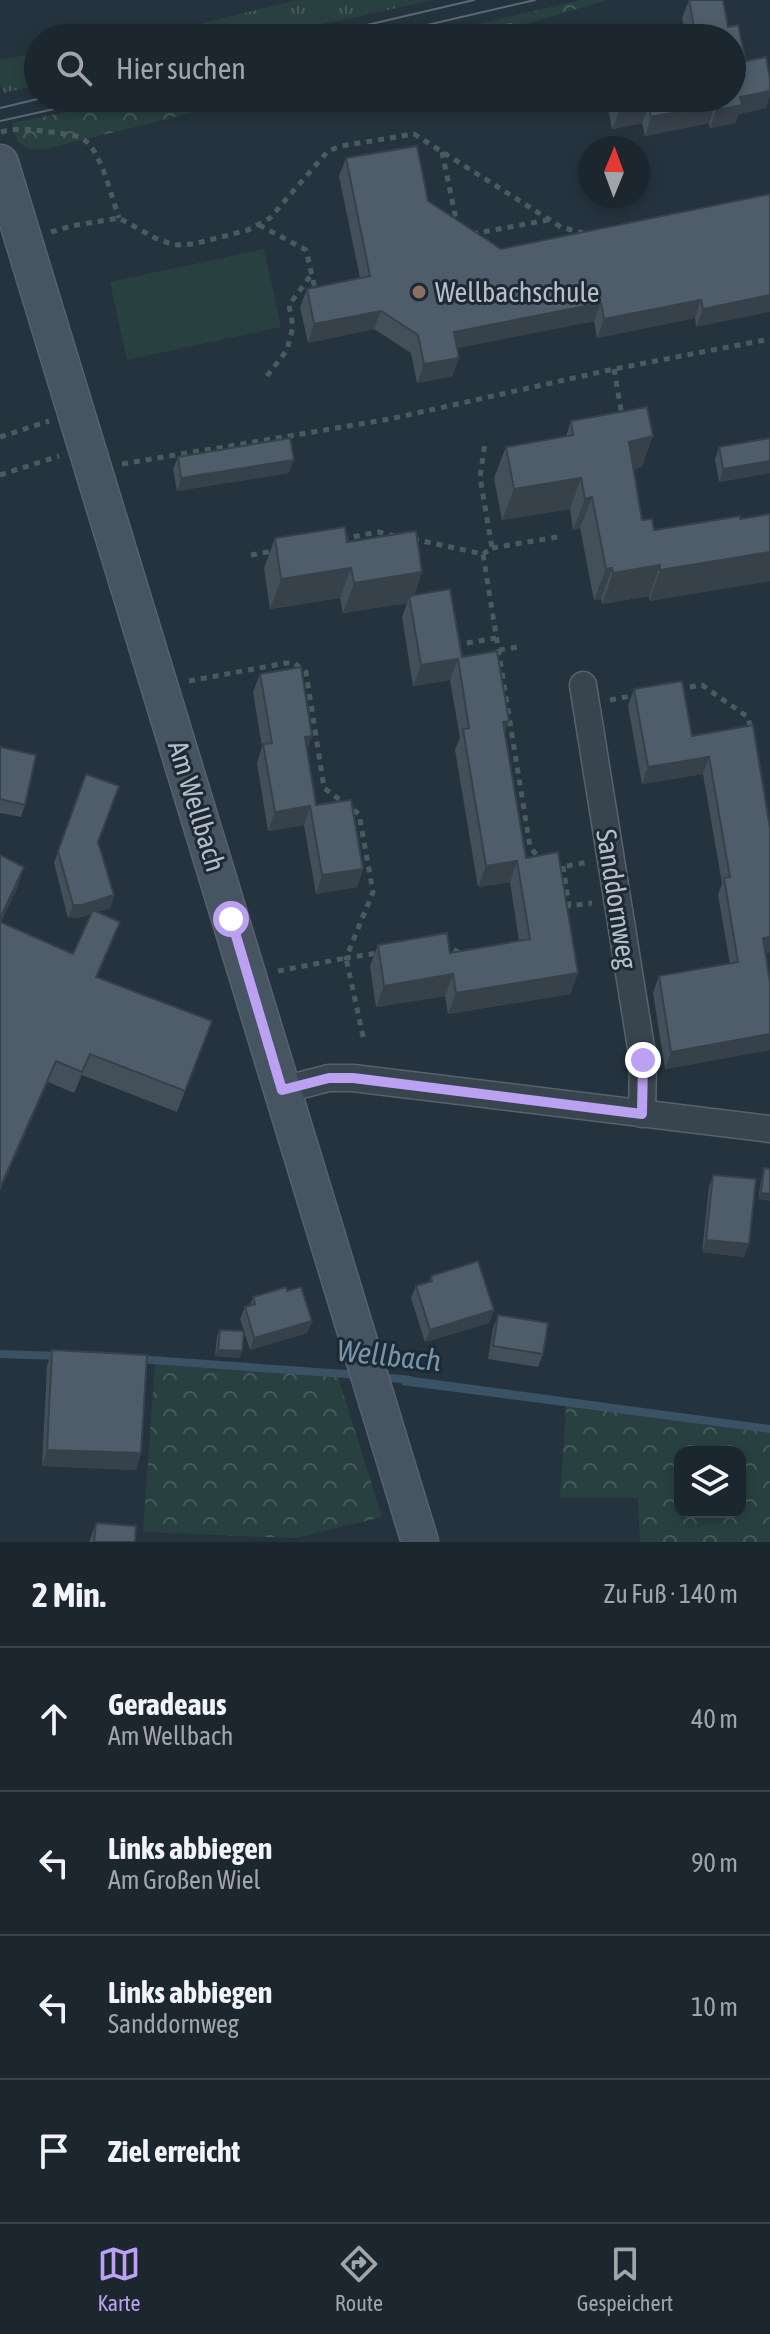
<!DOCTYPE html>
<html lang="de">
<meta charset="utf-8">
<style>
body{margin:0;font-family:"Asap Condensed",sans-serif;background:#252e36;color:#f1f3f6}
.controls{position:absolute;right:24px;bottom:24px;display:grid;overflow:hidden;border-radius:16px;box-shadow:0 4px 12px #0003}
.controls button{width:72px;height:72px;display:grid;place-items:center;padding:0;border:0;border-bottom:2px solid #3a434a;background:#1c262e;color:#f1f3f6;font:40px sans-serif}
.compass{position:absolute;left:578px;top:136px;width:72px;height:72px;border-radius:50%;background:#1c262e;box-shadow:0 4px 12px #0003;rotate:1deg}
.stop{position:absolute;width:24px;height:24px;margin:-18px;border:6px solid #bca0f2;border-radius:50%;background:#fff}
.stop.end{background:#bca0f2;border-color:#fff;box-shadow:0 2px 8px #0008}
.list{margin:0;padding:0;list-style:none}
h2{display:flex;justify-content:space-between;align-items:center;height:104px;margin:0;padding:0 32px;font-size:34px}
h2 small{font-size:26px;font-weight:400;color:#a0a5aa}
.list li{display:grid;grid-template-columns:52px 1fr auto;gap:24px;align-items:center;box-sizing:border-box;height:144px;padding:0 32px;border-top:2px solid #3a434a}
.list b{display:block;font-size:30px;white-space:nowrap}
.list p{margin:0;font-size:26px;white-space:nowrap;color:#a0a5aa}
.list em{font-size:26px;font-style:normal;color:#a0a5aa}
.icon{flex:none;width:44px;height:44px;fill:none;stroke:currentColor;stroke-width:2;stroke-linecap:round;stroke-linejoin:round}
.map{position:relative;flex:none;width:770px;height:1542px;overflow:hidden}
.search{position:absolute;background:#1c262e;box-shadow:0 4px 12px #0003;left:24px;right:24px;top:24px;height:88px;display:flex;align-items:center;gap:20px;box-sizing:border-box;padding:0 28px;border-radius:44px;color:#a0a5aa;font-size:30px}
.sheet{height:680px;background:#1c262e}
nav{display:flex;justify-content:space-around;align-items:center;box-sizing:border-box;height:112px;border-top:2px solid #3a434a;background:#1c262e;font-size:22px;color:#a0a5aa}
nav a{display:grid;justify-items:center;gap:4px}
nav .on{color:#bca0f2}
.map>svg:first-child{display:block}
.grass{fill:url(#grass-tufts)}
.forest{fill:url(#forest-crowns);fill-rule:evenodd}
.park{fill:#284140}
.water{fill:#395265}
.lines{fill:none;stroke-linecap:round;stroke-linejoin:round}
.stream{stroke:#395265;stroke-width:8}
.street-casing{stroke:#57626c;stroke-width:29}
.secondary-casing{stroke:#57626c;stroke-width:39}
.path{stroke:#475d5d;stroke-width:5;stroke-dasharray:6 6;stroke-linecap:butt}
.street{stroke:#39454e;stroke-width:26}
.secondary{stroke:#475461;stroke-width:36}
.tram{stroke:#5b6975;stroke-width:2}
.wall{fill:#43505a}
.shaded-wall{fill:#37414a}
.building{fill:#4e5d69;stroke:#37414a;stroke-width:2}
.route{stroke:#bca0f2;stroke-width:10}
.education-dot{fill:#8d6e63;stroke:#1e2a33;stroke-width:3}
.labels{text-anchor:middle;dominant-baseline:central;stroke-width:6;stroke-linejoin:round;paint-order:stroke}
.poi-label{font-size:28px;fill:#b5bfc9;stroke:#1e2a33;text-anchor:start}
.street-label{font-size:28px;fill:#b5bfc9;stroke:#1e2a33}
.water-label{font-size:30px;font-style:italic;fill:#7595ac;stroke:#1e2a33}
</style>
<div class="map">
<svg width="770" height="1542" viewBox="0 0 770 1542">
<defs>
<pattern id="grass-tufts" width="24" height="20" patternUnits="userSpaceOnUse" patternTransform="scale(2)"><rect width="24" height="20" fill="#284140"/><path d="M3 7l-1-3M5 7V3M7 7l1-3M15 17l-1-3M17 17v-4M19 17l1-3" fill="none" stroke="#455b5a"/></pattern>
<pattern id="forest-crowns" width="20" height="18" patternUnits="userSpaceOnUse" patternTransform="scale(2)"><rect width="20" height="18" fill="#284140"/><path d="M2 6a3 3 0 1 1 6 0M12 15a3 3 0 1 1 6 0" fill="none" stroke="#455b5a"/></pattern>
</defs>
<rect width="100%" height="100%" fill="#25333e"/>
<g class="grass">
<polygon points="297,0 434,0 258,38 143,38"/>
<polygon points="38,54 38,85 3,93 0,82 0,59"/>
</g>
<g class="forest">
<polygon points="581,0 608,0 476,38 419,38"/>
<polygon points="137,98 251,98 42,150 29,149 18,142 12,123"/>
<polygon points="155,1364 338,1377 382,1517 295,1538 143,1532"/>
<path d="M 566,1405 L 770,1433 L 770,1542 L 640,1542 L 638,1498 L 560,1498 ZM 740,1452 L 740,1512 L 680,1512 L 680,1452 Z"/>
</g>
<polygon class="park" points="264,249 281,327 127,360 110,282"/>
<polygon class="water" points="399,1375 770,1425 770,1433 402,1385"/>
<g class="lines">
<g class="stream">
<polyline points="0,1354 59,1356"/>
<polyline points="137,1359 359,1375"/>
<polyline points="380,1377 410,1380"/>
</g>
<defs>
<g id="street">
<polyline points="583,685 643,1060 642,1114"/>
<polyline points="282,1090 329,1078 353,1078 770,1129"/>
</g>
<polyline id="secondary" points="0,163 420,1542"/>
</defs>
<use href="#street" class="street-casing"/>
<use href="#secondary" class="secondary-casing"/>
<g class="path">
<path d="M 1,132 C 18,127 34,130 51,132 C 63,134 78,134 87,142 C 102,156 112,198 119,218"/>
<polyline points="442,152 457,224"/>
<polyline points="259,225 306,250 316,293"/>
<polyline points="51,232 71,226 119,218 155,238 174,245 194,244 248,230 270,218 328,151 341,146 414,134 561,227 583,233"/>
<polyline points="472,234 548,220"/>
<polyline points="614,369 622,416"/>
<polyline points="267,376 287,350 293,327 289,305 311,275"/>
<polyline points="0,437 49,421"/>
<polyline points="122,464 390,419 614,369 770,339"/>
<polyline points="0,475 59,456"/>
<polyline points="342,539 378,532 395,536"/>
<polyline points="413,539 483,554 530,847 541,860"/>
<polyline points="492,548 563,536"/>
<polyline points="483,554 492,548 480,477 485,443"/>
<polyline points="251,555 273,551"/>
<polyline points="455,645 497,638"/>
<polyline points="499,650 519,647"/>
<polyline points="189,681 286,663 294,663 306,672 324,788 359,814 373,892 346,958 378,953"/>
<polyline points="678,689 702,685 748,717 751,730"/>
<polyline points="610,700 636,695"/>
<polyline points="563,866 569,906 592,903"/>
<polyline points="555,868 589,862"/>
<polyline points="443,944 462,954"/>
<polyline points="278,971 346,958 364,1041"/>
</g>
<use href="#street" class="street"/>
<use href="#secondary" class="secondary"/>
<g class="tram">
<polyline points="311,38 474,0"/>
<polyline points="371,38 535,0"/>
<polyline points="0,108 42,98"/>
<polyline points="0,121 104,98"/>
</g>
</g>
<g class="wall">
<polygon points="689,0 728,27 746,61 766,108 738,114 735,123 710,128 709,123 645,136 642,123 612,129 606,98 732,98 732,38 686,38 682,18"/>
<polygon points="346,158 428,201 501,249 770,194 696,327 695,318 597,338 594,321 457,348 459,358 452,376 417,383 411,353 374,329 308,343 300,307 307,289 360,278 339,176"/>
<polygon points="571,421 642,467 634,469 642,520 654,530 740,519 770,514 770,581 649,601 649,596 602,604 601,599 594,600 580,528 573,530 570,509 502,520 494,478 506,447 566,436"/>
<polygon points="770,438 770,473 719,482 715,459 719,447"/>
<polygon points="178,457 289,473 177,491 173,469"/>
<polygon points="275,538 347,542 422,572 414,595 462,657 505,733 526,858 578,973 570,994 448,1014 445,996 376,1007 370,966 378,945 450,953 519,941 510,882 478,887 455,750 460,738 450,680 413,686 402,617 407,603 343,613 340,598 270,609 264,568"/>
<polygon points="260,674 307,750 316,805 363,869 357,887 316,894 304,825 268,831 257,763 262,747 253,692"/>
<polygon points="634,689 692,736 770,828 770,952 765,953 770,982 770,1050 665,1069 653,993 659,976 730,964 718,895 722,883 703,774 642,784 628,706"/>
<polygon points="0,747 25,805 21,817 0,813"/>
<polygon points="86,774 98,842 114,895 110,908 97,912 120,922 97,977 212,1021 177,1112 82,1075 74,1093 48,1082 0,1191 0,855 24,867 17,888 1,922 73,954 92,914 77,918 68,918 54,863"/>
<polygon points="764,1168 770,1169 758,1199 762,1175"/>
<polygon points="713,1175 744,1257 702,1252 709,1187"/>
<polygon points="431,1276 494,1310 489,1323 425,1342 411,1298 416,1286 429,1282"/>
<polygon points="287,1291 312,1321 307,1333 250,1350 240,1319 245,1307 250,1305 253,1297"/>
<polygon points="498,1315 543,1354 538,1367 488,1359 493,1328"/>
<polygon points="220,1330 240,1358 215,1356 217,1336"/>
<polygon points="52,1350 141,1453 136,1470 42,1466 47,1366"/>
<polygon points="96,1523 135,1542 89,1542"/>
</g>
<g class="shaded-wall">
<polygon points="770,91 770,96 766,108 738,114 735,123 710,128 716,110 740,97"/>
<polygon points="649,105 642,123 612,129 619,111"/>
<polygon points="715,105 709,123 645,136 651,117"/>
<polygon points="770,295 770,312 696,327 703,309"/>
<polygon points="701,300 695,318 597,338 604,319"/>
<polygon points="601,303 594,321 447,350 454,332"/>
<polygon points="381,311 374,329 308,343 314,324"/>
<polygon points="459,358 452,376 417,383 424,364"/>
<polygon points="653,436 642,467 618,473 629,442"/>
<polygon points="294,460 289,473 177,491 181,478"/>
<polygon points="770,461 770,473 719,482 723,469"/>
<polygon points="581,478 570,509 502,520 514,489"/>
<polygon points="592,497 580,528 573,530 585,499"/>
<polygon points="770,552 770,581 649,601 660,570"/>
<polygon points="660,565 649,596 602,604 613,573"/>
<polygon points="351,568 340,598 270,609 281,579"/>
<polygon points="612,568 601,599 594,600 606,569"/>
<polygon points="422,572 412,602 409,596 407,603 343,613 354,583"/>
<polygon points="458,659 450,680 413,686 421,665"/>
<polygon points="509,721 502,742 503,722"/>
<polygon points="312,736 306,754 305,737"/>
<polygon points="709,757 703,774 642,784 648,767"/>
<polygon points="310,806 304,825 268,831 275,812"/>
<polygon points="517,861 510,882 478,887 486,866"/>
<polygon points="24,867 17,888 0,924 0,919"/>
<polygon points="363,869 357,887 316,894 322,875"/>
<polygon points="114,895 110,908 77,918 68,918 73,905"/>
<polygon points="120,922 112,943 88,998 96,977"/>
<polygon points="770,937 770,952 756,955 763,938"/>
<polygon points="578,973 570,994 448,1014 456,993"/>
<polygon points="453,974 445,996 376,1007 384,986"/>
<polygon points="770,1034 770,1050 665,1069 671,1052"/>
<polygon points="90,1054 82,1075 74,1093 82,1072"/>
<polygon points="56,1061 48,1082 0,1191 0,1188"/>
<polygon points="761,1193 770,1194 770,1201 758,1199"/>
<polygon points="706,1240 749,1244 744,1257 702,1252"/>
<polygon points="494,1310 489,1323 425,1342 430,1330"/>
<polygon points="312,1321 307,1333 250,1350 254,1338"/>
<polygon points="218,1350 242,1351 240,1358 215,1356"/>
<polygon points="47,1450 141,1453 136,1470 42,1466"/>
</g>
<g class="building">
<polygon points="689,0 723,0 728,27 738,25 746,61 766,57 770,79 770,91 740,97 742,105 716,110 715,105 651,117 649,105 619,111 616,98 732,98 732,38 696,38"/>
<polygon points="417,146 428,201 501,249 770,194 770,295 703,309 701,300 604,319 601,303 454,332 459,358 424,364 418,335 381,311 314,324 307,289 370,276 346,158"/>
<polygon points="647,407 653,436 629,442 642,520 652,519 654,530 740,516 740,519 770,514 770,552 660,570 660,565 613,573 612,568 606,569 592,497 585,499 581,478 514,489 506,447 573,435 571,421"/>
<polygon points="290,438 294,460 181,478 178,457"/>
<polygon points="770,438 770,461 723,469 719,447"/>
<polygon points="345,527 347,542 416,531 422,572 354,583 351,568 281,579 275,538"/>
<polygon points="450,589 462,657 497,651 509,721 503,722 526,858 558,852 578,973 456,993 453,974 384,986 378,945 447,933 450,953 530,939 517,861 486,866 463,729 469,728 458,659 421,665 409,596"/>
<polygon points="301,667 312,736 305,737 316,805 351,800 363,869 322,875 310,806 275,812 263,744 272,743 260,674"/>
<polygon points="682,681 692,736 753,725 770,828 770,937 763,938 770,982 770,1034 671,1052 659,976 738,962 724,878 730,877 709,757 648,767 634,689"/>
<polygon points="0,747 36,755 25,805 0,799"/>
<polygon points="86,774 119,786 98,842 114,895 82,905 73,905 58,851"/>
<polygon points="0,855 24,867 0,919"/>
<polygon points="93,910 120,922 96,977 212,1021 185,1091 90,1054 82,1072 56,1061 0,1188 0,922 73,954"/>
<polygon points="764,1168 770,1169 770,1194 761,1193"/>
<polygon points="713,1175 756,1179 749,1244 706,1240"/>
<polygon points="478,1261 494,1310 430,1330 416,1286 432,1281 431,1276"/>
<polygon points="286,1287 287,1291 301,1287 312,1321 254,1338 245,1307 255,1304 253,1297"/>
<polygon points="498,1315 548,1323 543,1354 493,1346"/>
<polygon points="220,1330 244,1331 242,1351 218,1350"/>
<polygon points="52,1350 147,1355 141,1453 47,1450"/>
<polygon points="96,1523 136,1526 135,1542 94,1542"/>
</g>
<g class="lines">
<polyline class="route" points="231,919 282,1090 329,1078 353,1078 642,1114 643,1060"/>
</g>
<circle class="education-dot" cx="419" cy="292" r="8"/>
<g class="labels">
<g class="poi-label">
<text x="435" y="292">Wellbachschule</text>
</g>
<g class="street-label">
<text transform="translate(197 806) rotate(73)">Am Wellbach</text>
<text transform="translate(617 899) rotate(81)">Sanddornweg</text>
</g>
<g class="water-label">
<text transform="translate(389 1355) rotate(6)">Wellbach</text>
</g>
</g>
</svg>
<div class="controls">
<button><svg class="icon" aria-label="layers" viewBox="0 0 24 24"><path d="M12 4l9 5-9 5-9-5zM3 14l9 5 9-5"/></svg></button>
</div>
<svg class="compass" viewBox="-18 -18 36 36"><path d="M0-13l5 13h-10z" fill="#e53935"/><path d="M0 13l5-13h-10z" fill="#a0a5aa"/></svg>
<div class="stop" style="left:231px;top:919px"></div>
<div class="stop end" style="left:643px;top:1060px"></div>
<div class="search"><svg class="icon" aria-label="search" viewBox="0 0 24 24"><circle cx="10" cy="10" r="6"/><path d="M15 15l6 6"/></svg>Hier suchen</div>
</div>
<section class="sheet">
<h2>2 Min.<small>Zu Fuß · 140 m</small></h2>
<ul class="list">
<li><svg class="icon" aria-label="ahead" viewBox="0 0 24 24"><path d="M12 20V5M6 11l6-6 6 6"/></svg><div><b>Geradeaus</b><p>Am Wellbach</p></div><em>40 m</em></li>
<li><svg class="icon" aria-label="left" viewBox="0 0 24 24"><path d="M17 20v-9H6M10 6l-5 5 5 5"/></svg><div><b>Links abbiegen</b><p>Am Großen Wiel</p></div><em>90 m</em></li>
<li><svg class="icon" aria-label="left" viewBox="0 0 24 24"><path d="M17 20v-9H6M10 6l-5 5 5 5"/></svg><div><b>Links abbiegen</b><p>Sanddornweg</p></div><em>10 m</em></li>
<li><svg class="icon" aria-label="arrive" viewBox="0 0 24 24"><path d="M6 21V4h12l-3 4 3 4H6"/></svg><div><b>Ziel erreicht</b></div></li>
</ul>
</section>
<nav>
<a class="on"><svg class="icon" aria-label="map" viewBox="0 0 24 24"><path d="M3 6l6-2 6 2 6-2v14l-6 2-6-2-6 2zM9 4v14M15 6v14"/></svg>Karte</a>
<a><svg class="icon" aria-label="directions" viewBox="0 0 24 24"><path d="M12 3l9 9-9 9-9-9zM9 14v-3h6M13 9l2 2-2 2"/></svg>Route</a>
<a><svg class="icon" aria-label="saved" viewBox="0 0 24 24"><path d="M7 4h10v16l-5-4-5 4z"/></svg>Gespeichert</a>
</nav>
